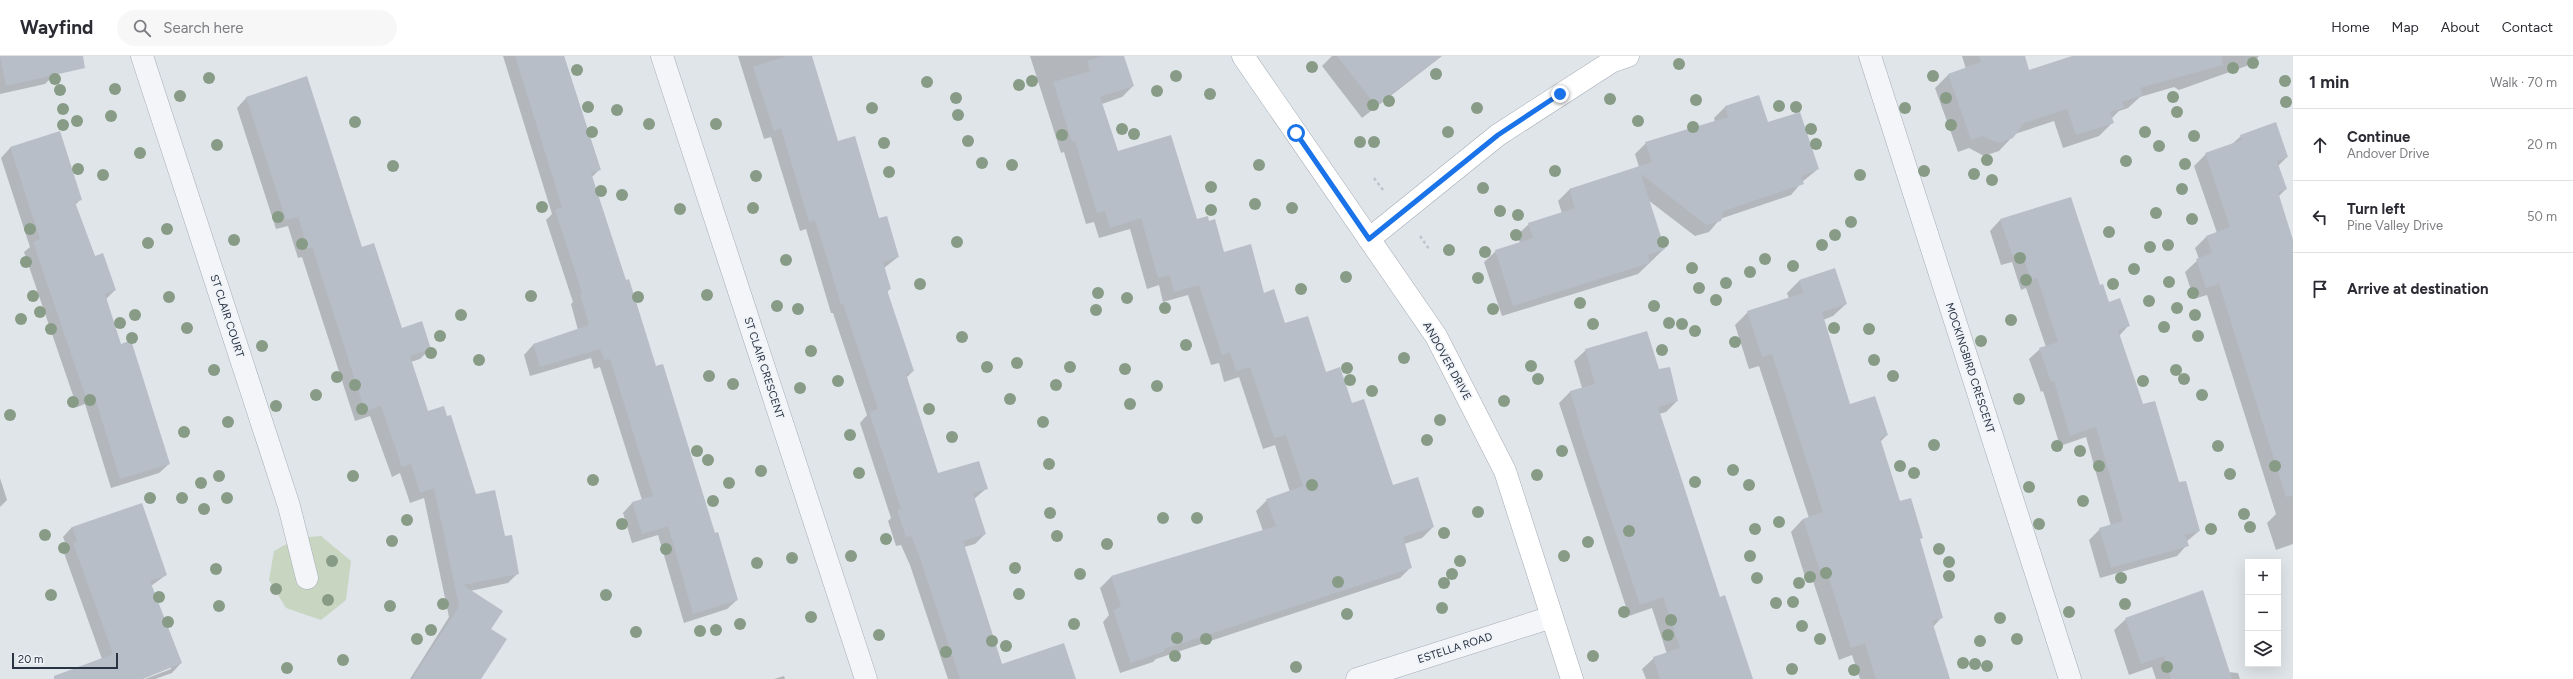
<!DOCTYPE html>
<meta charset="utf-8">
<style>
body{margin:0;font-family:Figtree,sans-serif;background:#f7f7f7;color:#2b2b33}
.controls{position:absolute;right:12px;bottom:12px;display:grid;overflow:hidden;border-radius:0px;box-shadow:0 4px 16px #0002}
.controls button{width:36px;height:36px;display:grid;place-items:center;padding:0;border:0;border-bottom:1px solid #e1e1e2;background:#fff;color:#2b2b33;font:20px sans-serif}
.scale{position:absolute;left:12px;bottom:10px;width:106px;box-sizing:border-box;padding-left:4px;border:2px solid #283343;border-top:0;font-size:11px;line-height:14px;white-space:nowrap;color:#283343;-webkit-text-stroke:3px #f0f3f7;paint-order:stroke}
.stop{position:absolute;width:12px;height:12px;margin:-9px;border:3px solid #1a73e8;border-radius:50%;background:#fff}
.stop.end{background:#1a73e8;border-color:#fff;box-shadow:0 1px 4px #0008}
.list{margin:0;padding:0;list-style:none}
h2{display:flex;justify-content:space-between;align-items:center;height:52px;margin:0;padding:0 16px;font-size:17px}
h2 small{font-size:13px;font-weight:400;color:#7c7c81}
.list li{display:grid;grid-template-columns:26px 1fr auto;gap:12px;align-items:center;box-sizing:border-box;height:72px;padding:0 16px;border-top:1px solid #e1e1e2}
.list b{display:block;font-size:15px;white-space:nowrap}
.list p{margin:0;font-size:13px;white-space:nowrap;color:#7c7c81}
.list em{font-size:13px;font-style:normal;color:#7c7c81}
.icon{flex:none;width:22px;height:22px;fill:none;stroke:currentColor;stroke-width:2;stroke-linecap:round;stroke-linejoin:round}
.map{position:relative;flex:none;width:2293px;height:623px;overflow:hidden}
header{display:flex;align-items:center;gap:24px;box-sizing:border-box;height:56px;padding:0 20px;background:#fff;border-bottom:1px solid #e1e1e2}
header strong{font-size:19px}
nav{display:flex;gap:22px;margin-inline-start:auto;font-size:14px}
.search{width:280px;height:36px;background:#f7f7f7;display:flex;align-items:center;gap:10px;box-sizing:border-box;padding:0 14px;border-radius:22px;color:#7c7c81;font-size:15px}
main{display:flex}
aside{flex:1;background:#fff}
.map>svg:first-child{display:block}
.green{fill:#c7d5c1}
.shadow{fill:#0003}
.building{fill:#b7bec8}
.lines{fill:none;stroke-linecap:round;stroke-linejoin:round}
.street-casing{stroke:#a5acb5;stroke-width:23}
.secondary-casing{stroke:#a5acb5;stroke-width:23}
.path{stroke:#bec3c9;stroke-width:2.5;stroke-dasharray:3 3;stroke-linecap:butt}
.street{stroke:#f3f5f8;stroke-width:22}
.secondary{stroke:#fff;stroke-width:22}
.tree{fill:#879b86}
.route{stroke:#1a73e8;stroke-width:5}
.labels{text-anchor:middle;dominant-baseline:central;stroke-width:3.5;stroke-linejoin:round;paint-order:stroke}
.street-label{font-size:11px;fill:#283343;stroke:#f0f3f7}
</style>
<header>
<strong>Wayfind</strong>
<div class="search"><svg class="icon" aria-label="search" viewBox="0 0 24 24"><circle cx="10" cy="10" r="6"/><path d="M15 15l6 6"/></svg>Search here</div>
<nav><a>Home</a><a>Map</a><a>About</a><a>Contact</a></nav>
</header>
<main>
<div class="map">
<svg width="2293" height="623" viewBox="0 0 2293 623">
<rect width="100%" height="100%" fill="#e0e5ea"/>
<polygon class="green" points="321,480 351,505 346,544 321,564 286,552 269,524 274,495 297,482"/>
<g class="shadow">
<polygon points="0,0 51,0 55,18 45,28 0,38"/>
<polygon points="503,0 564,0 600,113 592,121 625,225 737,544 727,553 684,567 658,479 632,487 623,457 632,447 642,444 600,311 594,313 591,302 530,320 524,299 533,289 578,274 571,248 573,246 546,164 552,158"/>
<polygon points="738,0 810,0 838,87 898,201 884,212 890,233 887,236 913,315 906,322 938,419 987,432 974,443 985,478 975,488 964,491 1002,609 1075,623 948,623 910,509 901,489 896,490 888,465 891,462 860,367 867,359 833,257 831,257 806,173 800,175 771,81 764,83"/>
<polygon points="1030,0 1123,0 1133,30 1122,41 1102,48 1118,96 1196,164 1223,198 1263,238 1284,268 1351,348 1392,430 1433,471 1422,482 1404,488 1411,511 1400,522 1156,603 1153,606 1120,617 1103,566 1109,559 1100,532 1111,521 1263,475 1256,455 1267,444 1290,436 1275,389 1263,393 1239,321 1224,326 1219,307 1211,309 1188,239 1163,246 1159,229 1147,233 1130,173 1099,182 1094,166 1086,168 1064,96 1061,97"/>
<polygon points="1332,0 1442,0 1362,62 1322,10"/>
<polygon points="1962,0 2023,0 2029,15 2076,0 2259,0 2252,8 2179,34 2174,31 2140,41 2128,52 2119,55 2111,63 2112,67 2099,80 2063,92 2054,65 2015,78 1999,95 1984,100 1969,92 1958,96 1935,32 1948,19 1966,13"/>
<polygon points="1758,40 1767,67 1818,113 1802,126 1791,139 1720,163 1709,176 1695,180 1648,144 1664,193 1638,218 1502,260 1484,206 1496,195 1520,187 1517,179 1529,168 1562,157 1558,145 1569,134 1639,111 1635,98 1646,87 1715,66 1714,62 1725,51"/>
<polygon points="247,41 361,192 401,273 430,293 420,303 411,306 427,356 476,439 504,481 518,517 508,527 470,535 490,574 480,623 410,623 449,561 424,442 410,447 400,417 392,421 370,360 355,365 302,201 298,202 288,170 276,173 237,52"/>
<polygon points="59,76 81,143 75,149 95,201 115,234 106,243 120,289 169,408 159,417 111,432 85,348 77,351 24,196 30,191 1,102 10,92"/>
<polygon points="2241,80 2287,101 2278,110 2286,133 2278,141 2293,187 2293,488 2276,494 2267,467 2276,458 2207,239 2194,243 2185,216 2199,203 2195,192 2207,180 2217,177 2194,110 2206,98 2231,89"/>
<polygon points="2000,164 2099,230 2109,247 2129,269 2119,280 2143,350 2199,475 2186,486 2187,489 2177,500 2100,522 2089,484 2100,473 2111,470 2086,381 2060,390 2043,335 2041,336 2029,303 2040,293 2046,291 2026,232 2021,234 2012,206 2001,209 1990,175"/>
<polygon points="1799,225 1846,248 1833,260 1823,264 1850,350 1887,379 1880,386 1900,447 1922,481 1919,484 1942,561 1933,571 1949,623 1860,623 1852,599 1839,604 1813,525 1807,527 1791,476 1803,463 1809,462 1759,310 1749,313 1735,269 1748,256 1789,243 1787,237"/>
<polygon points="1586,294 1658,314 1677,345 1666,356 1659,358 1719,542 1751,623 1646,623 1642,613 1654,602 1667,598 1652,552 1629,560 1559,347 1570,336 1582,332 1574,305"/>
<polygon points="0,422 7,444 0,451"/>
<polygon points="72,471 166,519 151,530 181,607 172,617 155,623 145,623 171,613 171,611 140,623 94,623 102,603 64,497 68,494 63,481"/>
<polygon points="2126,563 2228,616 2238,617 2240,623 2156,623 2152,611 2129,619 2114,574"/>
<polygon points="784,620 785,623 774,623"/>
</g>
<g class="building">
<polygon points="0,0 83,0 85,12 6,30"/>
<polygon points="515,0 564,0 601,114 591,117 626,224 629,223 656,310 663,308 715,477 718,476 738,544 693,558 668,470 642,478 632,446 653,440 610,303 604,304 600,293 540,311 533,288 589,269 580,238 582,237 555,154 562,151"/>
<polygon points="787,0 812,0 838,85 855,80 879,162 887,160 899,201 883,206 891,233 887,234 914,315 906,318 938,417 979,405 988,433 973,437 986,478 963,485 1002,608 1064,587 1076,623 960,623 919,499 911,480 906,481 897,454 901,453 869,356 878,353 843,248 841,248 815,164 809,166 781,72 774,75 753,11"/>
<polygon points="1102,0 1124,0 1134,30 1100,41 1118,95 1171,79 1197,163 1208,160 1209,165 1215,163 1224,196 1251,188 1264,237 1274,233 1285,267 1308,260 1326,316 1340,311 1352,347 1364,343 1393,429 1418,421 1434,471 1403,481 1412,512 1164,593 1165,595 1131,607 1113,554 1121,551 1111,520 1276,470 1266,443 1303,430 1286,379 1274,382 1250,311 1236,315 1230,296 1222,299 1199,229 1174,236 1170,219 1158,222 1141,162 1110,172 1105,155 1097,157 1075,85 1072,86 1053,26 1090,15 1087,5"/>
<polygon points="1337,0 1441,0 1376,50"/>
<polygon points="1979,0 2025,0 2029,14 2072,0 2222,0 2223,9 2140,32 2143,39 2122,46 2124,52 2110,56 2114,67 2076,79 2067,53 2024,67 2013,82 1998,87 1983,80 1971,84 1948,18 1981,6"/>
<polygon points="307,20 362,191 374,187 402,272 422,265 431,293 410,300 428,355 444,350 447,360 451,359 476,438 495,434 505,480 512,479 519,518 463,529 503,555 491,573 507,583 481,623 412,623 459,550 434,432 420,437 411,408 402,411 381,350 365,355 312,191 308,193 298,161 286,164 246,41"/>
<polygon points="1759,39 1768,66 1800,56 1819,113 1801,120 1804,128 1724,155 1721,165 1706,169 1641,118 1665,193 1648,199 1650,207 1513,250 1495,194 1533,182 1528,167 1575,152 1569,133 1652,106 1645,86 1728,61 1725,50"/>
<polygon points="2276,66 2288,101 2277,105 2287,133 2278,136 2293,184 2293,440 2286,441 2219,228 2206,232 2196,203 2212,197 2206,180 2230,171 2205,97 2242,84 2240,79"/>
<polygon points="60,75 82,144 75,146 95,200 103,197 116,234 105,238 121,288 131,284 170,408 120,423 94,339 86,342 33,186 40,183 10,91"/>
<polygon points="2071,141 2100,229 2103,228 2109,246 2120,242 2130,270 2118,274 2136,327 2143,348 2155,345 2179,426 2186,425 2200,475 2185,479 2189,490 2111,512 2099,472 2123,465 2096,371 2070,380 2054,325 2051,326 2039,292 2058,286 2037,222 2031,224 2022,196 2012,199 2000,163"/>
<polygon points="1835,212 1847,248 1822,256 1850,348 1875,340 1888,379 1880,382 1900,445 1911,442 1923,482 1920,483 1943,562 1932,565 1950,623 1876,623 1865,587 1851,592 1826,513 1820,515 1803,463 1823,456 1772,298 1762,301 1747,255 1803,237 1799,224"/>
<polygon points="1647,275 1659,313 1670,311 1678,345 1658,351 1720,541 1725,539 1753,623 1660,623 1653,601 1680,592 1663,541 1640,549 1585,386 1570,335 1595,328 1585,293"/>
<polygon points="142,447 167,519 150,525 182,607 143,623 54,623 54,620 113,598 73,487 77,485 72,471"/>
<polygon points="2203,534 2232,623 2171,623 2164,600 2141,608 2125,562"/>
</g>
<g class="lines">
<defs>
<g id="street">
<polyline points="142,0 289,450 307,522"/>
<polyline points="662,0 866,623"/>
<polyline points="1870,0 2070,623"/>
<polyline points="1357,623 1552,561"/>
</g>
<g id="secondary">
<polyline points="1243,0 1436,280 1505,415 1572,623"/>
<polyline points="1369,183 1498,79 1611,6 1628,0"/>
</g>
</defs>
<use href="#street" class="street-casing"/>
<use href="#secondary" class="secondary-casing"/>
<g class="path">
<polyline points="1374,122 1383,134"/>
<polyline points="1420,180 1429,193"/>
</g>
<use href="#street" class="street"/>
<use href="#secondary" class="secondary"/>
</g>
<g class="tree">
<circle cx="2253" cy="7" r="6"/>
<circle cx="1679" cy="8" r="6"/>
<circle cx="1312" cy="11" r="6"/>
<circle cx="2233" cy="12" r="6"/>
<circle cx="577" cy="14" r="6"/>
<circle cx="1436" cy="18" r="6"/>
<circle cx="1176" cy="20" r="6"/>
<circle cx="1933" cy="20" r="6"/>
<circle cx="209" cy="22" r="6"/>
<circle cx="55" cy="23" r="6"/>
<circle cx="1032" cy="25" r="6"/>
<circle cx="2285" cy="25" r="6"/>
<circle cx="927" cy="26" r="6"/>
<circle cx="1019" cy="29" r="6"/>
<circle cx="115" cy="33" r="6"/>
<circle cx="60" cy="34" r="6"/>
<circle cx="1157" cy="35" r="6"/>
<circle cx="1210" cy="38" r="6"/>
<circle cx="180" cy="40" r="6"/>
<circle cx="2173" cy="41" r="6"/>
<circle cx="956" cy="42" r="6"/>
<circle cx="1946" cy="42" r="6"/>
<circle cx="1610" cy="43" r="6"/>
<circle cx="1696" cy="44" r="6"/>
<circle cx="1389" cy="45" r="6"/>
<circle cx="2286" cy="46" r="6"/>
<circle cx="1373" cy="49" r="6"/>
<circle cx="1779" cy="50" r="6"/>
<circle cx="588" cy="51" r="6"/>
<circle cx="1796" cy="51" r="6"/>
<circle cx="872" cy="52" r="6"/>
<circle cx="1477" cy="52" r="6"/>
<circle cx="1905" cy="52" r="6"/>
<circle cx="63" cy="53" r="6"/>
<circle cx="617" cy="54" r="6"/>
<circle cx="2177" cy="56" r="6"/>
<circle cx="958" cy="59" r="6"/>
<circle cx="111" cy="60" r="6"/>
<circle cx="77" cy="65" r="6"/>
<circle cx="1638" cy="65" r="6"/>
<circle cx="355" cy="66" r="6"/>
<circle cx="649" cy="68" r="6"/>
<circle cx="716" cy="68" r="6"/>
<circle cx="63" cy="69" r="6"/>
<circle cx="1951" cy="69" r="6"/>
<circle cx="1693" cy="71" r="6"/>
<circle cx="1122" cy="73" r="6"/>
<circle cx="1811" cy="73" r="6"/>
<circle cx="592" cy="76" r="6"/>
<circle cx="1448" cy="76" r="6"/>
<circle cx="2145" cy="76" r="6"/>
<circle cx="1134" cy="78" r="6"/>
<circle cx="1062" cy="79" r="6"/>
<circle cx="2194" cy="80" r="6"/>
<circle cx="968" cy="85" r="6"/>
<circle cx="1360" cy="86" r="6"/>
<circle cx="1374" cy="86" r="6"/>
<circle cx="884" cy="87" r="6"/>
<circle cx="1816" cy="88" r="6"/>
<circle cx="217" cy="89" r="6"/>
<circle cx="2159" cy="90" r="6"/>
<circle cx="140" cy="97" r="6"/>
<circle cx="1987" cy="104" r="6"/>
<circle cx="2126" cy="105" r="6"/>
<circle cx="982" cy="107" r="6"/>
<circle cx="2185" cy="108" r="6"/>
<circle cx="1012" cy="109" r="6"/>
<circle cx="1259" cy="109" r="6"/>
<circle cx="393" cy="110" r="6"/>
<circle cx="78" cy="113" r="6"/>
<circle cx="1555" cy="115" r="6"/>
<circle cx="1924" cy="115" r="6"/>
<circle cx="889" cy="116" r="6"/>
<circle cx="1974" cy="118" r="6"/>
<circle cx="103" cy="119" r="6"/>
<circle cx="1860" cy="119" r="6"/>
<circle cx="756" cy="120" r="6"/>
<circle cx="1992" cy="124" r="6"/>
<circle cx="1211" cy="131" r="6"/>
<circle cx="1483" cy="132" r="6"/>
<circle cx="2182" cy="133" r="6"/>
<circle cx="601" cy="135" r="6"/>
<circle cx="622" cy="139" r="6"/>
<circle cx="1255" cy="148" r="6"/>
<circle cx="542" cy="151" r="6"/>
<circle cx="753" cy="152" r="6"/>
<circle cx="1292" cy="152" r="6"/>
<circle cx="680" cy="153" r="6"/>
<circle cx="1211" cy="154" r="6"/>
<circle cx="1500" cy="155" r="6"/>
<circle cx="2156" cy="157" r="6"/>
<circle cx="1518" cy="159" r="6"/>
<circle cx="278" cy="161" r="6"/>
<circle cx="2192" cy="163" r="6"/>
<circle cx="1851" cy="166" r="6"/>
<circle cx="30" cy="173" r="6"/>
<circle cx="167" cy="173" r="6"/>
<circle cx="2109" cy="176" r="6"/>
<circle cx="1516" cy="179" r="6"/>
<circle cx="1835" cy="179" r="6"/>
<circle cx="234" cy="184" r="6"/>
<circle cx="957" cy="186" r="6"/>
<circle cx="1663" cy="186" r="6"/>
<circle cx="148" cy="187" r="6"/>
<circle cx="302" cy="188" r="6"/>
<circle cx="1822" cy="189" r="6"/>
<circle cx="2168" cy="189" r="6"/>
<circle cx="2150" cy="191" r="6"/>
<circle cx="1449" cy="194" r="6"/>
<circle cx="1485" cy="196" r="6"/>
<circle cx="2020" cy="202" r="6"/>
<circle cx="1765" cy="203" r="6"/>
<circle cx="786" cy="204" r="6"/>
<circle cx="26" cy="206" r="6"/>
<circle cx="1793" cy="210" r="6"/>
<circle cx="1692" cy="212" r="6"/>
<circle cx="2134" cy="213" r="6"/>
<circle cx="1750" cy="216" r="6"/>
<circle cx="1346" cy="221" r="6"/>
<circle cx="1478" cy="222" r="6"/>
<circle cx="2026" cy="224" r="6"/>
<circle cx="2169" cy="226" r="6"/>
<circle cx="1726" cy="227" r="6"/>
<circle cx="920" cy="228" r="6"/>
<circle cx="2113" cy="228" r="6"/>
<circle cx="1699" cy="232" r="6"/>
<circle cx="1301" cy="233" r="6"/>
<circle cx="1098" cy="237" r="6"/>
<circle cx="2193" cy="237" r="6"/>
<circle cx="707" cy="239" r="6"/>
<circle cx="33" cy="240" r="6"/>
<circle cx="531" cy="240" r="6"/>
<circle cx="169" cy="241" r="6"/>
<circle cx="638" cy="241" r="6"/>
<circle cx="1127" cy="242" r="6"/>
<circle cx="1716" cy="244" r="6"/>
<circle cx="2149" cy="245" r="6"/>
<circle cx="1580" cy="247" r="6"/>
<circle cx="777" cy="250" r="6"/>
<circle cx="1654" cy="250" r="6"/>
<circle cx="1165" cy="252" r="6"/>
<circle cx="2177" cy="252" r="6"/>
<circle cx="798" cy="253" r="6"/>
<circle cx="1493" cy="253" r="6"/>
<circle cx="1096" cy="254" r="6"/>
<circle cx="40" cy="256" r="6"/>
<circle cx="135" cy="259" r="6"/>
<circle cx="461" cy="259" r="6"/>
<circle cx="2195" cy="259" r="6"/>
<circle cx="21" cy="263" r="6"/>
<circle cx="2011" cy="264" r="6"/>
<circle cx="120" cy="267" r="6"/>
<circle cx="1669" cy="267" r="6"/>
<circle cx="1593" cy="268" r="6"/>
<circle cx="1682" cy="268" r="6"/>
<circle cx="2164" cy="271" r="6"/>
<circle cx="187" cy="272" r="6"/>
<circle cx="1834" cy="272" r="6"/>
<circle cx="51" cy="273" r="6"/>
<circle cx="1869" cy="273" r="6"/>
<circle cx="1695" cy="275" r="6"/>
<circle cx="440" cy="280" r="6"/>
<circle cx="2198" cy="280" r="6"/>
<circle cx="962" cy="281" r="6"/>
<circle cx="132" cy="282" r="6"/>
<circle cx="1981" cy="285" r="6"/>
<circle cx="1735" cy="286" r="6"/>
<circle cx="1186" cy="289" r="6"/>
<circle cx="262" cy="290" r="6"/>
<circle cx="1662" cy="294" r="6"/>
<circle cx="811" cy="295" r="6"/>
<circle cx="431" cy="297" r="6"/>
<circle cx="1404" cy="302" r="6"/>
<circle cx="479" cy="304" r="6"/>
<circle cx="1874" cy="304" r="6"/>
<circle cx="1017" cy="307" r="6"/>
<circle cx="1531" cy="310" r="6"/>
<circle cx="987" cy="311" r="6"/>
<circle cx="1070" cy="311" r="6"/>
<circle cx="1347" cy="312" r="6"/>
<circle cx="1125" cy="313" r="6"/>
<circle cx="214" cy="314" r="6"/>
<circle cx="2176" cy="314" r="6"/>
<circle cx="709" cy="320" r="6"/>
<circle cx="1893" cy="320" r="6"/>
<circle cx="337" cy="321" r="6"/>
<circle cx="1538" cy="323" r="6"/>
<circle cx="2184" cy="323" r="6"/>
<circle cx="1350" cy="324" r="6"/>
<circle cx="838" cy="325" r="6"/>
<circle cx="2143" cy="325" r="6"/>
<circle cx="733" cy="328" r="6"/>
<circle cx="355" cy="329" r="6"/>
<circle cx="1056" cy="329" r="6"/>
<circle cx="1157" cy="330" r="6"/>
<circle cx="800" cy="332" r="6"/>
<circle cx="1372" cy="335" r="6"/>
<circle cx="316" cy="339" r="6"/>
<circle cx="2202" cy="339" r="6"/>
<circle cx="1010" cy="343" r="6"/>
<circle cx="2019" cy="343" r="6"/>
<circle cx="90" cy="344" r="6"/>
<circle cx="1504" cy="345" r="6"/>
<circle cx="73" cy="346" r="6"/>
<circle cx="1130" cy="348" r="6"/>
<circle cx="276" cy="350" r="6"/>
<circle cx="362" cy="353" r="6"/>
<circle cx="929" cy="353" r="6"/>
<circle cx="10" cy="359" r="6"/>
<circle cx="1440" cy="364" r="6"/>
<circle cx="228" cy="366" r="6"/>
<circle cx="1043" cy="366" r="6"/>
<circle cx="184" cy="376" r="6"/>
<circle cx="850" cy="379" r="6"/>
<circle cx="952" cy="381" r="6"/>
<circle cx="1427" cy="384" r="6"/>
<circle cx="1934" cy="389" r="6"/>
<circle cx="2057" cy="390" r="6"/>
<circle cx="2218" cy="390" r="6"/>
<circle cx="697" cy="395" r="6"/>
<circle cx="1562" cy="395" r="6"/>
<circle cx="2080" cy="395" r="6"/>
<circle cx="708" cy="404" r="6"/>
<circle cx="1049" cy="408" r="6"/>
<circle cx="1900" cy="410" r="6"/>
<circle cx="2099" cy="410" r="6"/>
<circle cx="2275" cy="410" r="6"/>
<circle cx="1733" cy="414" r="6"/>
<circle cx="761" cy="415" r="6"/>
<circle cx="859" cy="417" r="6"/>
<circle cx="1914" cy="417" r="6"/>
<circle cx="2230" cy="418" r="6"/>
<circle cx="1537" cy="419" r="6"/>
<circle cx="219" cy="420" r="6"/>
<circle cx="353" cy="420" r="6"/>
<circle cx="593" cy="424" r="6"/>
<circle cx="1695" cy="426" r="6"/>
<circle cx="201" cy="427" r="6"/>
<circle cx="729" cy="427" r="6"/>
<circle cx="1312" cy="429" r="6"/>
<circle cx="1749" cy="429" r="6"/>
<circle cx="2029" cy="431" r="6"/>
<circle cx="150" cy="442" r="6"/>
<circle cx="182" cy="442" r="6"/>
<circle cx="227" cy="442" r="6"/>
<circle cx="713" cy="445" r="6"/>
<circle cx="2083" cy="445" r="6"/>
<circle cx="204" cy="453" r="6"/>
<circle cx="1478" cy="456" r="6"/>
<circle cx="1050" cy="457" r="6"/>
<circle cx="2244" cy="458" r="6"/>
<circle cx="1163" cy="462" r="6"/>
<circle cx="1197" cy="462" r="6"/>
<circle cx="407" cy="464" r="6"/>
<circle cx="1779" cy="466" r="6"/>
<circle cx="622" cy="468" r="6"/>
<circle cx="2039" cy="468" r="6"/>
<circle cx="2250" cy="471" r="6"/>
<circle cx="1755" cy="473" r="6"/>
<circle cx="2211" cy="473" r="6"/>
<circle cx="1629" cy="475" r="6"/>
<circle cx="1444" cy="477" r="6"/>
<circle cx="45" cy="479" r="6"/>
<circle cx="1057" cy="480" r="6"/>
<circle cx="886" cy="483" r="6"/>
<circle cx="392" cy="485" r="6"/>
<circle cx="1588" cy="486" r="6"/>
<circle cx="1107" cy="488" r="6"/>
<circle cx="64" cy="492" r="6"/>
<circle cx="666" cy="493" r="6"/>
<circle cx="1939" cy="493" r="6"/>
<circle cx="851" cy="500" r="6"/>
<circle cx="1564" cy="500" r="6"/>
<circle cx="1750" cy="500" r="6"/>
<circle cx="792" cy="502" r="6"/>
<circle cx="332" cy="505" r="6"/>
<circle cx="1460" cy="505" r="6"/>
<circle cx="1949" cy="506" r="6"/>
<circle cx="757" cy="507" r="6"/>
<circle cx="1015" cy="512" r="6"/>
<circle cx="216" cy="513" r="6"/>
<circle cx="1826" cy="517" r="6"/>
<circle cx="1080" cy="518" r="6"/>
<circle cx="1452" cy="518" r="6"/>
<circle cx="1949" cy="520" r="6"/>
<circle cx="1810" cy="521" r="6"/>
<circle cx="1757" cy="522" r="6"/>
<circle cx="2121" cy="522" r="6"/>
<circle cx="1338" cy="526" r="6"/>
<circle cx="1444" cy="527" r="6"/>
<circle cx="1799" cy="527" r="6"/>
<circle cx="276" cy="533" r="6"/>
<circle cx="1019" cy="538" r="6"/>
<circle cx="51" cy="539" r="6"/>
<circle cx="606" cy="539" r="6"/>
<circle cx="159" cy="541" r="6"/>
<circle cx="328" cy="544" r="6"/>
<circle cx="1793" cy="546" r="6"/>
<circle cx="1776" cy="547" r="6"/>
<circle cx="443" cy="548" r="6"/>
<circle cx="2125" cy="548" r="6"/>
<circle cx="219" cy="550" r="6"/>
<circle cx="390" cy="550" r="6"/>
<circle cx="1442" cy="552" r="6"/>
<circle cx="1624" cy="556" r="6"/>
<circle cx="2069" cy="556" r="6"/>
<circle cx="1347" cy="558" r="6"/>
<circle cx="811" cy="561" r="6"/>
<circle cx="2000" cy="562" r="6"/>
<circle cx="1671" cy="564" r="6"/>
<circle cx="168" cy="566" r="6"/>
<circle cx="740" cy="568" r="6"/>
<circle cx="1074" cy="568" r="6"/>
<circle cx="1802" cy="570" r="6"/>
<circle cx="431" cy="574" r="6"/>
<circle cx="716" cy="574" r="6"/>
<circle cx="700" cy="575" r="6"/>
<circle cx="636" cy="576" r="6"/>
<circle cx="879" cy="579" r="6"/>
<circle cx="1668" cy="579" r="6"/>
<circle cx="1177" cy="582" r="6"/>
<circle cx="417" cy="583" r="6"/>
<circle cx="1206" cy="583" r="6"/>
<circle cx="1820" cy="583" r="6"/>
<circle cx="2017" cy="583" r="6"/>
<circle cx="992" cy="585" r="6"/>
<circle cx="1980" cy="585" r="6"/>
<circle cx="1006" cy="590" r="6"/>
<circle cx="946" cy="596" r="6"/>
<circle cx="1175" cy="600" r="6"/>
<circle cx="1593" cy="600" r="6"/>
<circle cx="343" cy="604" r="6"/>
<circle cx="1963" cy="607" r="6"/>
<circle cx="1975" cy="608" r="6"/>
<circle cx="1987" cy="610" r="6"/>
<circle cx="1296" cy="611" r="6"/>
<circle cx="2167" cy="611" r="6"/>
<circle cx="287" cy="612" r="6"/>
<circle cx="1792" cy="613" r="6"/>
<circle cx="1854" cy="614" r="6"/>
</g>
<g class="lines">
<polyline class="route" points="1296,77 1369,183 1498,79 1560,38"/>
</g>
<g class="labels">
<g class="street-label">
<text transform="translate(227 260) rotate(72)">ST CLAIR COURT</text>
<text transform="translate(1447 305) rotate(61)">ANDOVER DRIVE</text>
<text transform="translate(764 312) rotate(72)">ST CLAIR CRESCENT</text>
<text transform="translate(1970 312) rotate(72)">MOCKINGBIRD CRESCENT</text>
<text transform="translate(1455 592) rotate(-18)">ESTELLA ROAD</text>
</g>
</g>
</svg>
<div class="controls">
<button>+</button>
<button>−</button>
<button><svg class="icon" aria-label="layers" viewBox="0 0 24 24"><path d="M12 4l9 5-9 5-9-5zM3 14l9 5 9-5"/></svg></button>
</div>
<div class="scale">20 m</div>
<div class="stop" style="left:1296px;top:77px"></div>
<div class="stop end" style="left:1560px;top:38px"></div>
</div>
<aside>
<h2>1 min<small>Walk · 70 m</small></h2>
<ul class="list">
<li><svg class="icon" aria-label="ahead" viewBox="0 0 24 24"><path d="M12 20V5M6 11l6-6 6 6"/></svg><div><b>Continue</b><p>Andover Drive</p></div><em>20 m</em></li>
<li><svg class="icon" aria-label="left" viewBox="0 0 24 24"><path d="M17 20v-9H6M10 6l-5 5 5 5"/></svg><div><b>Turn left</b><p>Pine Valley Drive</p></div><em>50 m</em></li>
<li><svg class="icon" aria-label="arrive" viewBox="0 0 24 24"><path d="M6 21V4h12l-3 4 3 4H6"/></svg><div><b>Arrive at destination</b></div></li>
</ul>
</aside>
</main>
